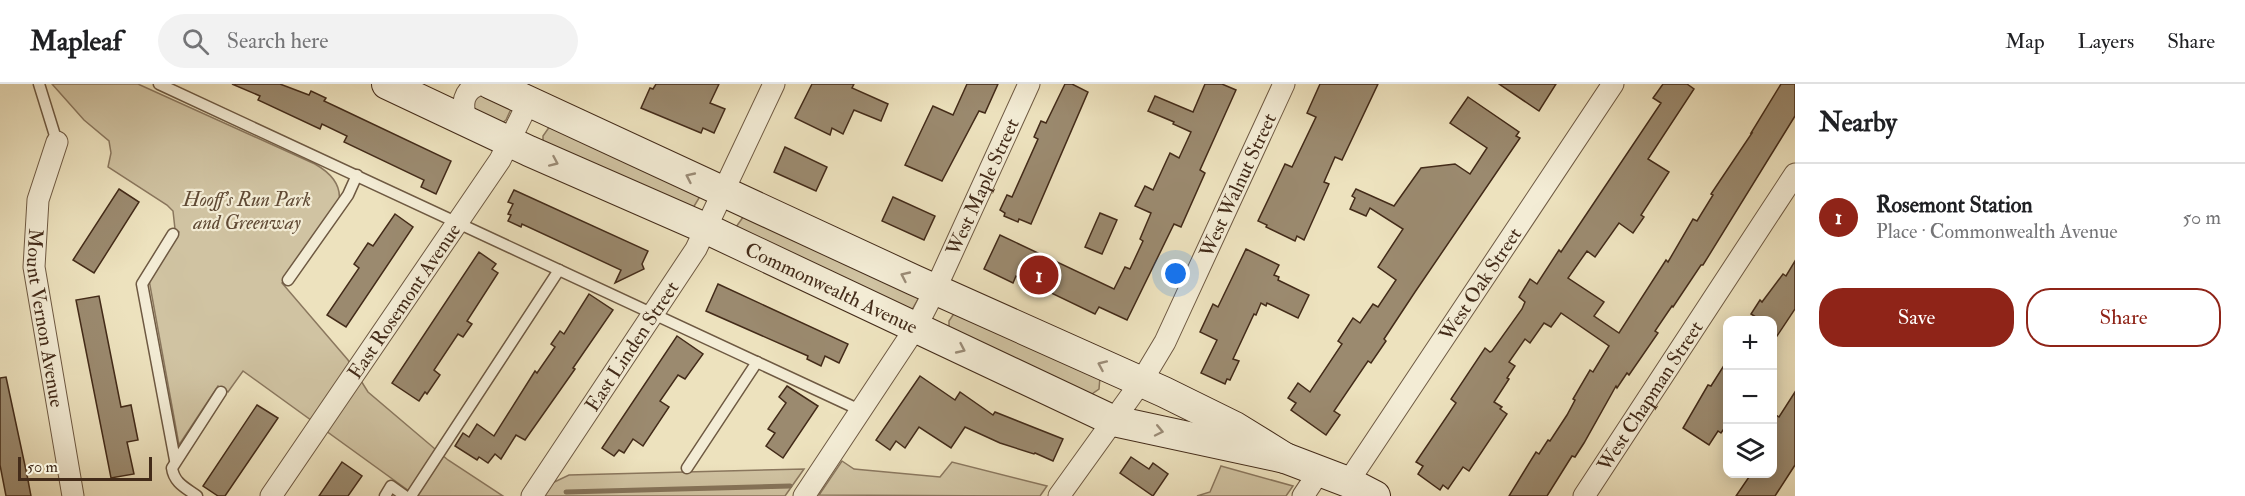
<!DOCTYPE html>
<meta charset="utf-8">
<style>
body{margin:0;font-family:"IM FELL Double Pica",serif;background:#f2f2f2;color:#202124}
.controls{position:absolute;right:18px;bottom:18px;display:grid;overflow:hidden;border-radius:12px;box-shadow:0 3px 15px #0003}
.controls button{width:54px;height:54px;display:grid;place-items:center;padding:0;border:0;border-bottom:2px solid #e0e0e0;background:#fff;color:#202124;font:30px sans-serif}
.scale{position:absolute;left:18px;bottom:15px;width:134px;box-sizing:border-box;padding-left:6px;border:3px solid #432b19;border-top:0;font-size:16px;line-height:21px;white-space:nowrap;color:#432b19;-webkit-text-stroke:4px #f3ecd5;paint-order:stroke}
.you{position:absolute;left:1176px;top:190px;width:21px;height:21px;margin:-15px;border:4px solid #fff;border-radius:50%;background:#1a73e8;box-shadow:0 0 0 9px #1a73e833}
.badge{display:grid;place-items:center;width:39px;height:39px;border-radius:50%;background:#8f2418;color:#fff;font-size:20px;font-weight:700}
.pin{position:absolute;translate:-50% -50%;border:3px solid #fff;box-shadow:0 2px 6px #0006}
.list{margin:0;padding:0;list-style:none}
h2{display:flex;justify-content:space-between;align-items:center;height:78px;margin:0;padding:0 24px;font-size:26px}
h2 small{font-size:20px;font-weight:400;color:#757577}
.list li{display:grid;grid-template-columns:39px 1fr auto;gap:18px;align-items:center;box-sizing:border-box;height:108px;padding:0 24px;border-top:2px solid #e0e0e0}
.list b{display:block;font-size:22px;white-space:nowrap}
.list p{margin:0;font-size:20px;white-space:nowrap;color:#757577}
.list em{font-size:20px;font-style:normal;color:#757577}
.actions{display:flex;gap:12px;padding:18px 24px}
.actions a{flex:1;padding:14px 0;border:2px solid #8f2418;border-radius:24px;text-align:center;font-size:21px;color:#8f2418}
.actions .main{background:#8f2418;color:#fff}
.icon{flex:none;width:33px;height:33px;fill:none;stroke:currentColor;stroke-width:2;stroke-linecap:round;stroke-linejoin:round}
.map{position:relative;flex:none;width:1795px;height:412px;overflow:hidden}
header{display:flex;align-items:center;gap:36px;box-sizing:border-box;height:84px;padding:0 30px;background:#fff;border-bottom:2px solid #e0e0e0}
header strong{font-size:28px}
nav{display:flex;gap:33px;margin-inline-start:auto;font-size:21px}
.search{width:420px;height:54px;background:#f2f2f2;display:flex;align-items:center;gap:15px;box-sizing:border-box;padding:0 21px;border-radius:33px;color:#757577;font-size:22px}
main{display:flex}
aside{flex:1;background:#fff}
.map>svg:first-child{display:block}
.green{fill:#d0c3a2;stroke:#8a775e;stroke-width:1.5}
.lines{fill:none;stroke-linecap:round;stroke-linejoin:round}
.stream{stroke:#86745a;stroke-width:5}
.building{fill:#9b8a6f;stroke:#432b19;stroke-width:1.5}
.lane-casing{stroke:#6e5942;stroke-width:13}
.street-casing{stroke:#6e5942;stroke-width:23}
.secondary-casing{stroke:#432b19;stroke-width:32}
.lane{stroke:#f3ecd5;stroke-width:10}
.street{stroke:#f3ecd5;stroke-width:21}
.secondary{stroke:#f3ecd5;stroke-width:30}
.oneway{stroke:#9b8c77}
.labels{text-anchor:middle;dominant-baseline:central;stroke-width:4.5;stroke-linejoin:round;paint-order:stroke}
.street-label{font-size:20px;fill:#432b19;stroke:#f3ecd5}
.park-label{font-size:20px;font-style:italic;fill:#5f4934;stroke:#f3ecd5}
</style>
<header>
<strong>Mapleaf</strong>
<div class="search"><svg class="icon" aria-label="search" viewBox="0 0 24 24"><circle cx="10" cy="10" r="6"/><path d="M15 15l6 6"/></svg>Search here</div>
<nav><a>Map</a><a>Layers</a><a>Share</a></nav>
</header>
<main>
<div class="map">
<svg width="1795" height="412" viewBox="0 0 1795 412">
<rect width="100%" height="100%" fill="#ede2be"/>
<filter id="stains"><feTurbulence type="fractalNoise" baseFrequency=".00333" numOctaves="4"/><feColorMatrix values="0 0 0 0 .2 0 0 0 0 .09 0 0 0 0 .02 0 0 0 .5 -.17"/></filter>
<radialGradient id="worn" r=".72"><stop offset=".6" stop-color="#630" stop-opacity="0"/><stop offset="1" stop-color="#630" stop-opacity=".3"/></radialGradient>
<g class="green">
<path d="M 52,0 L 138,0 L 315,80 C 329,88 342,100 339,118 L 282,199 L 348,276 L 368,308 L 448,376 L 503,412 L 416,412 L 243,287 L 228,308 L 218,302 L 179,361 L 149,196 L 179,148 L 175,145 L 173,127 L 167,121 L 108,83 L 111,69 L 109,57 L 84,36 Z"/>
<polygon points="479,6 511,25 506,36 499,41 477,33 471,16"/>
<polygon points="550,42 698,108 699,114 693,124 543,58 543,52"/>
<polygon points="746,129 922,208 909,231 736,143"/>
<polygon points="955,228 1100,293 1099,305 1089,312 949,244 949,237"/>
<polygon points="842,377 854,385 940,393 952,378 1047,402 1040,412 819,411"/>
<polygon points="1221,382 1293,402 1286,412 1197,412 1210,408"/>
<polygon points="804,385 785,412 525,412 569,391"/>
</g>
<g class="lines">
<polyline class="stream" points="566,408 790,402"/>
</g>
<g class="building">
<polygon points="232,0 280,0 309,11 311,7 326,14 324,17 339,24 451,77 436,110 421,103 424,96 344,58 347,52 322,40 320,45 258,16 260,12"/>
<polygon points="656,0 719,0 710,19 725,25 714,49 703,44 701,49 641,24 650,4 653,5"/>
<polygon points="812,0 854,0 852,4 888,20 881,37 854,26 843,50 832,44 830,51 795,34"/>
<polygon points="967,0 998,0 985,29 979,27 942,97 905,81 933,22 953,31"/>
<polygon points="1065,0 1072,0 1088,8 1031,140 1019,135 1018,138 1004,132 1005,129 1000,126 1007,111 1012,113 1038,55 1034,53 1041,37 1046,39"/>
<polygon points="1205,0 1222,0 1236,6 1200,86 1205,89 1181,143 1174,140 1127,236 1099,223 1095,230 1016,192 1013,199 984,185 1000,151 1114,205 1125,183 1130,185 1143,157 1140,155 1151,129 1135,122 1145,102 1153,106 1170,69 1179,74 1191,48 1173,40 1174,38 1148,27 1155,12 1193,28"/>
<polygon points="1320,0 1378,0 1342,76 1335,73 1324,98 1329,100 1304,156 1297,152 1295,157 1266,143 1267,141 1258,137 1285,80 1292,83 1316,33 1307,29"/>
<polygon points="1499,0 1556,0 1539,27"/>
<polygon points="1663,0 1687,0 1694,5 1648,75 1669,88 1641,131 1644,133 1633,149 1619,139 1595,173 1587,167 1568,194 1604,218 1594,232 1619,249 1666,176 1668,178 1693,135 1697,137 1713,111 1711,110 1752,49 1751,49 1781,0 1795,0 1795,32 1703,181 1701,181 1673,223 1672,222 1655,247 1658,249 1629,291 1627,289 1617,304 1616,302 1584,359 1575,373 1572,372 1547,412 1509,412 1536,368 1539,370 1548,356 1550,357 1567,331 1575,316 1573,315 1590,286 1593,288 1609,262 1561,229 1551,243 1544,239 1530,259 1525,255 1509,278 1515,282 1507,294 1509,295 1494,318 1502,323 1500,325 1507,330 1469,387 1463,383 1448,405 1443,401 1440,406 1418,390 1423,382 1416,378 1456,319 1451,315 1485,264 1490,268 1492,267 1522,225 1525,218 1519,213 1530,195 1537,200 1559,166 1561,168 1661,19 1653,14"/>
<polygon points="1468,13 1519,48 1516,52 1520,54 1415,208 1384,255 1386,257 1371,279 1368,277 1334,327 1340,331 1326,351 1291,326 1296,319 1288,314 1298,299 1310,308 1342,260 1338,257 1353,234 1360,239 1373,220 1378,223 1396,196 1378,183 1403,145 1370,124 1366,132 1350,125 1355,114 1352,112 1356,105 1394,122 1421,84 1455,80 1470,90 1487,64 1450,39"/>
<polygon points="785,63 827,83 816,107 774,88"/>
<polygon points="119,105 139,118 94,189 73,176"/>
<polygon points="514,106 648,167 642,180 644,185 615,199 621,186 522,140 521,143 508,137 511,131 508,130 513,120 508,118"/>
<polygon points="893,113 935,132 924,156 882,137"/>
<polygon points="1100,129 1117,136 1102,170 1085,163"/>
<polygon points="395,130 413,143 346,243 327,231 359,184 354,180 368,159 373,162"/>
<polygon points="1246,165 1279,181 1274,191 1279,193 1278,196 1309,211 1298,234 1267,219 1266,222 1261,219 1256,231 1254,230 1233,275 1239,277 1230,296 1227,295 1225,300 1201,289 1217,256 1200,248 1213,220 1218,223"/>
<polygon points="479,168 496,180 492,185 498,189 467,237 472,240 463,253 458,250 434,286 440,291 427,310 425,308 419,317 392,299"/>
<polygon points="1795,177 1795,225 1773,258 1773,237 1762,237 1751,230 1760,216 1762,218 1783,190 1786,192"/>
<polygon points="718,200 848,260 839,279 825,272 821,282 807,275 808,272 706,227"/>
<polygon points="589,210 613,226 573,284 575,285 525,356 516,351 501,375 495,370 488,379 479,373 477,376 455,362 463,349 469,353 477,340 494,352 535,287 537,289 555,263 551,260 560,247 564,250"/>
<polygon points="99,212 121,323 131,321 138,356 127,358 134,390 111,394 76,216"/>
<polygon points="677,252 703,270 685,295 678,291 660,317 669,323 643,362 633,355 624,369 619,366 614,372 602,364"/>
<polygon points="1728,275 1728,339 1721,349 1718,347 1709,361 1683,344 1708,301 1711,302"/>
<polygon points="920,292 955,316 960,308 993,331 995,328 1063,355 1053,377 1035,369 1034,370 1000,359 965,343 951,364 919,343 905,364 896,357 890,366 876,356"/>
<polygon points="6,293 27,391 31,412 6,412 0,381 0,294"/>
<polygon points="787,302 818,322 783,374 766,362 775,349 768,345 786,319 779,313"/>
<polygon points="1795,308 1795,381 1775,412 1736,412 1751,390 1773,390 1773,329 1779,333"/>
<polygon points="257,321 278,334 225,412 218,412 203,402"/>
<polygon points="1131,373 1149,385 1153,379 1168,390 1153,412 1120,389"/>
<polygon points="342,378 362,392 348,412 319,412"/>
</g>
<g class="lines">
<defs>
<g id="lane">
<polyline points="39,0 57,58"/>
<polyline points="159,0 862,327"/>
<polyline points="173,150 142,200 175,376"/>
<polyline points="288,196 348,111 357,91"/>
<polyline points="687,384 757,278"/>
<path d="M 197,412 C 186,404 174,399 172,384 L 221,308"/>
<polyline points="385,412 391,402 405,412"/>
<polyline points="411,412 559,186"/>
</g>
<g id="street">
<path d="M 467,38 C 461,21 462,5 482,0"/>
<path id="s1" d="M 57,58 L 38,116 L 34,183 L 73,412"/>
<path id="s2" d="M 1348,398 L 1613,0"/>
<path id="s3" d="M 271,412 L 500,76 L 529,17"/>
<path id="s4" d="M 532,412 L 696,165 L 774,0"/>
<path id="s5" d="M 804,412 L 916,243 L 935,206 L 1029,0"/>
<path id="s6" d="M 1059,412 L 1141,298 L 1165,258 L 1284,0"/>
<polyline points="1303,412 1319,388"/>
<path id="s7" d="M 1584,412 L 1795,90"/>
</g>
<g id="secondary">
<path id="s8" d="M 387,0 L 529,67 L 707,145 L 1114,337 L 1285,374"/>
<polyline points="491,0 914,196 1164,308 1235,343 1285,374 1348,398 1375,412"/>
</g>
</defs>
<use href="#lane" class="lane-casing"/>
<use href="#street" class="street-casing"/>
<use href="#secondary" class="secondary-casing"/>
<use href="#lane" class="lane"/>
<use href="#street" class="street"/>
<use href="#secondary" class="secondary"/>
</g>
<defs><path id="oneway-chevron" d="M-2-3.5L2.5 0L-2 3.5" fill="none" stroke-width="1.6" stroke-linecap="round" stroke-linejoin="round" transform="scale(1.5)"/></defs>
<g class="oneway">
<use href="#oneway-chevron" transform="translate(554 78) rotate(24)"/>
<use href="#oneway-chevron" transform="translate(690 93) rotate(-155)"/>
<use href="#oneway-chevron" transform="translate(905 192) rotate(-155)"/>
<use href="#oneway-chevron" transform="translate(961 265) rotate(25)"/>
<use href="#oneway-chevron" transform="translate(1102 281) rotate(-156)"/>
<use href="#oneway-chevron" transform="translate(1159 347) rotate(12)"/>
</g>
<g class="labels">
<g class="street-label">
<text stroke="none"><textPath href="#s6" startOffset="360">West Walnut Street</textPath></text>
<text stroke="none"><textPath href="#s5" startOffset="358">West Maple Street</textPath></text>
<text stroke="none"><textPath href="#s2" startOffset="238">West Oak Street</textPath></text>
<text stroke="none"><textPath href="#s8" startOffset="489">Commonwealth Avenue</textPath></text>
<text stroke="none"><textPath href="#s3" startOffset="236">East Rosemont Avenue</textPath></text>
<text stroke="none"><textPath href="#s1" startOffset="180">Mount Vernon Avenue</textPath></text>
<text stroke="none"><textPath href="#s4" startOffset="180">East Linden Street</textPath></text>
<text stroke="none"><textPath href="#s7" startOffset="120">West Chapman Street</textPath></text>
</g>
<g class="park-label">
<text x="247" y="115">Hooff's Run Park<tspan x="247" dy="23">and Greenway</tspan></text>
</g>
</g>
<rect width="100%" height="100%" filter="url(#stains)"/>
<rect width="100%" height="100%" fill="url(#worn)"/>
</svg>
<div class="controls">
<button>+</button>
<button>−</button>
<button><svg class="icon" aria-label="layers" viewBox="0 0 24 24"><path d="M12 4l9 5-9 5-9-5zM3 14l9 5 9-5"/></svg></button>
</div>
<div class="scale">50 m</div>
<div class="you"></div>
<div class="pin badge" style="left:1039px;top:191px">1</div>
</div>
<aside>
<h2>Nearby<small></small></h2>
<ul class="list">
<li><span class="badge">1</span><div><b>Rosemont Station</b><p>Place · Commonwealth Avenue</p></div><em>50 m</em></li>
</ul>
<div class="actions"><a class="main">Save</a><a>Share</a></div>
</aside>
</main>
